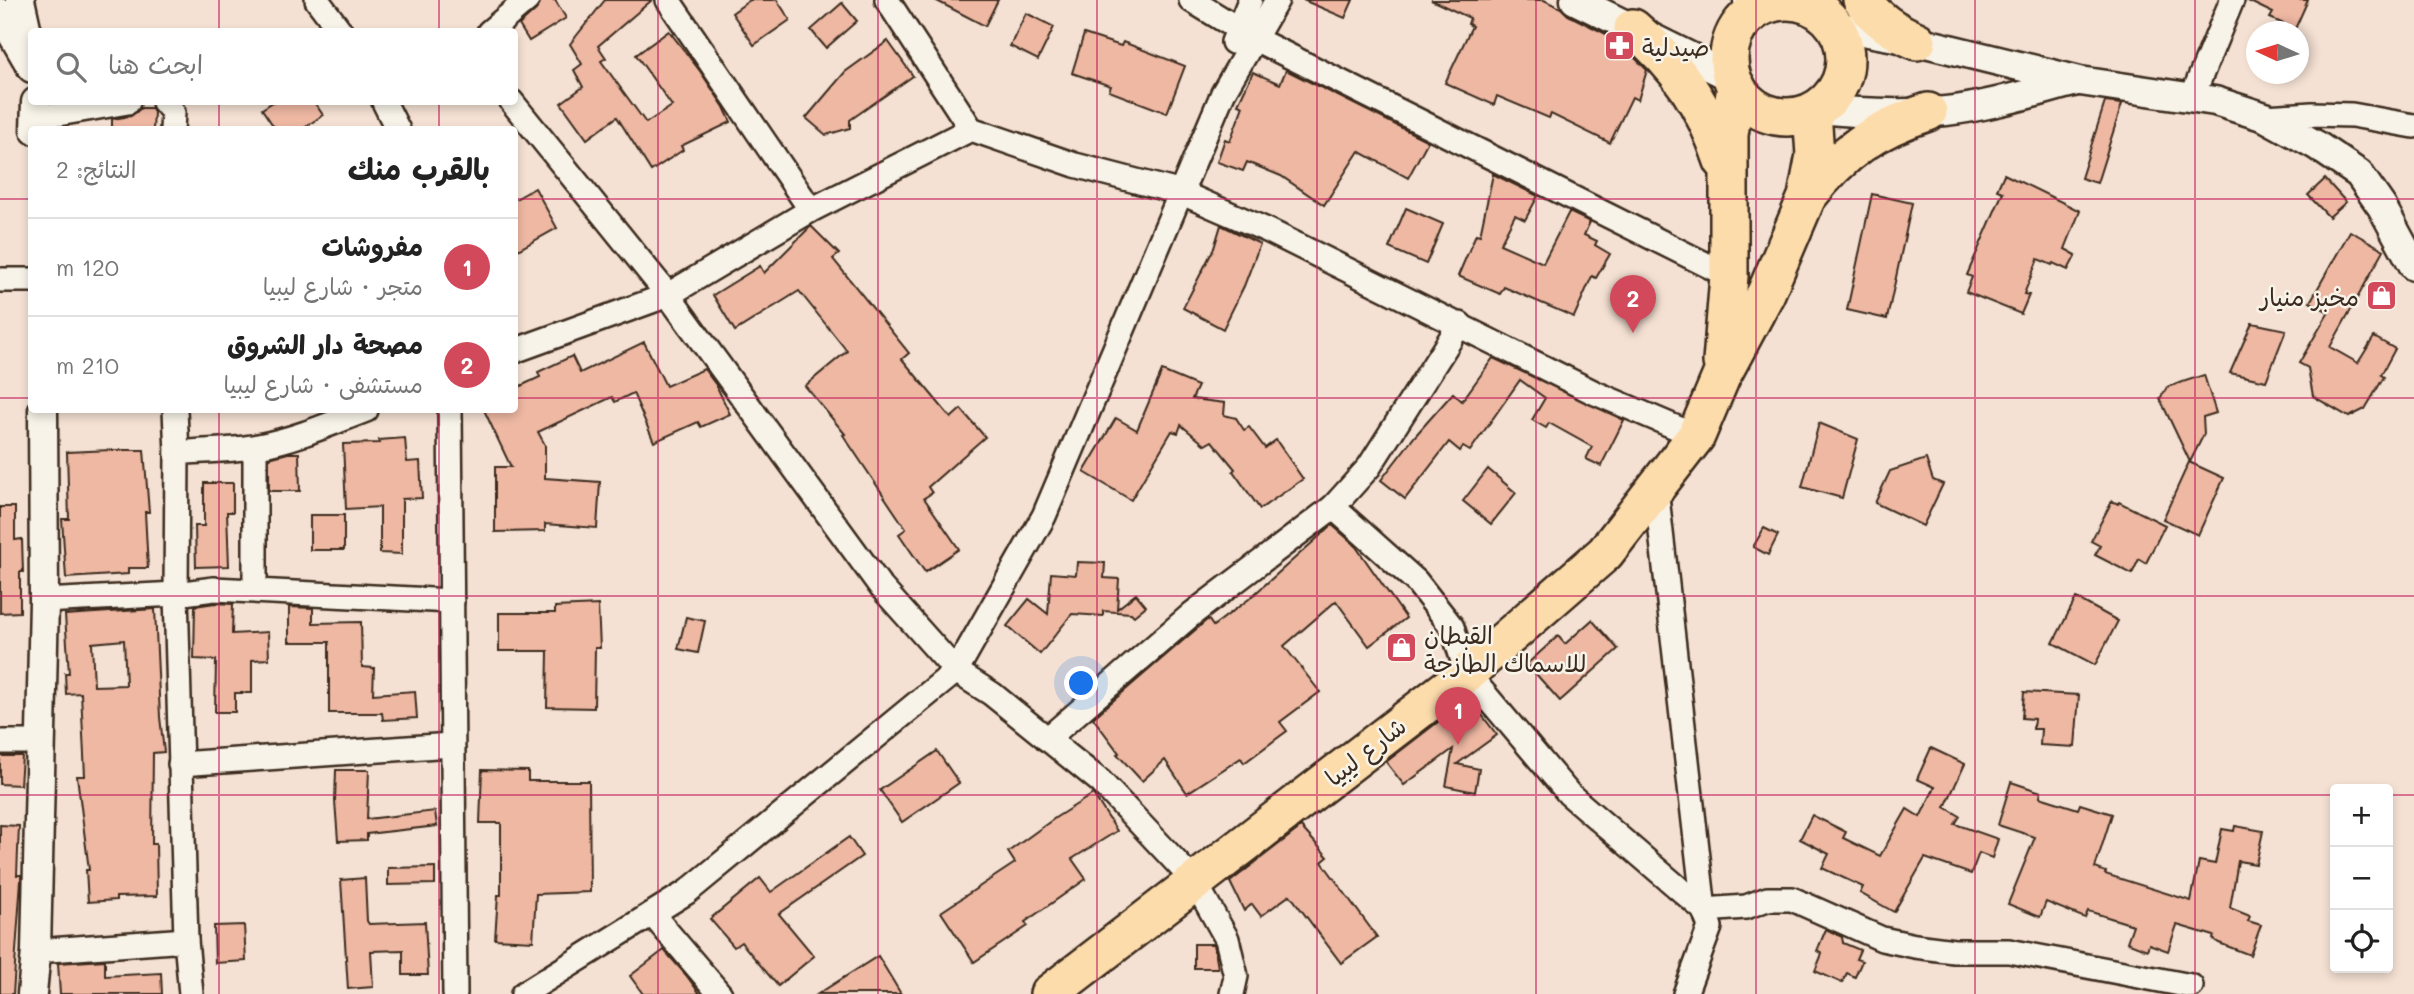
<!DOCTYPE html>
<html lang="ar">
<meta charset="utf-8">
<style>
body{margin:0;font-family:Mali,"Playpen Sans Arabic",sans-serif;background:#f6f6f6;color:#222;direction:rtl}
.controls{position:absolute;right:21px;bottom:21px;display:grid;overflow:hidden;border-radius:7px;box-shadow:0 4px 10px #0003}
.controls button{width:63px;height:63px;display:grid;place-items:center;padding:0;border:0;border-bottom:2px solid #e0e0e0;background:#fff;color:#222;font:35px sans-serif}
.compass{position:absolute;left:2246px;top:21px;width:63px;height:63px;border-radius:50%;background:#fff;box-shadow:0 4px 10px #0003;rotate:274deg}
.you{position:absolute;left:1082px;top:684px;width:24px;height:24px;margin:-18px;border:5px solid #fff;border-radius:50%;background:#1a73e8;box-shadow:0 0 0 10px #1a73e833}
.badge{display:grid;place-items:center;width:46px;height:46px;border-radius:50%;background:#d1495b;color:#fff;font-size:23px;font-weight:700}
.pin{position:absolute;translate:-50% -58px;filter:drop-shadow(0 2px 4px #0008)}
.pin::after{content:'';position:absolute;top:37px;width:24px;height:21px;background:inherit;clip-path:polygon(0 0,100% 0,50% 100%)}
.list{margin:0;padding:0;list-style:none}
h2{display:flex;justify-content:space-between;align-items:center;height:91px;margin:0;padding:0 28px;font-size:30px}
h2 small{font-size:23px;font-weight:400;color:#767676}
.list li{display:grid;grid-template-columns:46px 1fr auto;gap:21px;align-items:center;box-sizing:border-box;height:98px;padding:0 28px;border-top:2px solid #e0e0e0}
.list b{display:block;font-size:26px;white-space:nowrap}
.list p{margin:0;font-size:23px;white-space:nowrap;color:#767676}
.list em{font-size:23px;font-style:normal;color:#767676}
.icon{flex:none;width:38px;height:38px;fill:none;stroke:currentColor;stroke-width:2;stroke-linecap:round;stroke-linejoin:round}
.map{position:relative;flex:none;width:2414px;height:994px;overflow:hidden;direction:ltr}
.search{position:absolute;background:#fff;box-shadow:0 4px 10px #0003;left:28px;top:28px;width:490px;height:77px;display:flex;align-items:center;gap:18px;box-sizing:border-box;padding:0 24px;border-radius:7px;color:#767676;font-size:26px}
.panel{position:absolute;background:#fff;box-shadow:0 4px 10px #0003;left:28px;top:126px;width:490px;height:287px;border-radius:7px;direction:rtl}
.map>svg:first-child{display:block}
.building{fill:#eeb8a3;stroke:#3b2a1e;stroke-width:2;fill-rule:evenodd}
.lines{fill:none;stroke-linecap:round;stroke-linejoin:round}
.minor-casing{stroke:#3b2a1e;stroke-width:28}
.tertiary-casing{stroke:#3b2a1e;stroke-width:33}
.primary-casing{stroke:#3b2a1e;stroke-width:42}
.minor{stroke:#f7f3e8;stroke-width:23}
.tertiary{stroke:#f7f3e8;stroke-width:28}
.primary{stroke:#fddcac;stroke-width:37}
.grid{fill:none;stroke:#c2185b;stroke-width:2;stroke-opacity:0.55}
.labels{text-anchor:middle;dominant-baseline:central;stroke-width:5;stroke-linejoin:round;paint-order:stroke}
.poi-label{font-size:24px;fill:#3b2a1e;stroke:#f7f3e8;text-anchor:start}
.street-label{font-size:24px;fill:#3b2a1e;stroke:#f7f3e8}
</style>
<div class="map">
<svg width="2414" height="994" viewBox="0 0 2414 994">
<rect width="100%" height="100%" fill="#f4e1d3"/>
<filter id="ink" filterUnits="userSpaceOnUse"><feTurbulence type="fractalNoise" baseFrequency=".0143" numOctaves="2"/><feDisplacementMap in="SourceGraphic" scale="14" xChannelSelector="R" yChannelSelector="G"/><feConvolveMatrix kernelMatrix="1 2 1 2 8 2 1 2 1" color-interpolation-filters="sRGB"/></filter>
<g filter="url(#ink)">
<g class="building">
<polygon points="555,0 566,18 529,41 519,25 536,10 541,0"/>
<polygon points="605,0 652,0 598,46 606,58 601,61 646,123 672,106 636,55 669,31 700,71 724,107 731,122 681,146 683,150 651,171 617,117 587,139 561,103 583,87 574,70 582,64 570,44"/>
<polygon points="750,0 777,0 790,20 754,45 732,13"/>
<polygon points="935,0 998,0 985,26"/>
<polygon points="1303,0 1353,0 1345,18"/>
<polygon points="1431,0 1544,0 1561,8 1568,15 1616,39 1647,70 1638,100 1632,97 1610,143 1551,114 1549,118 1497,96 1494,105 1445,83 1472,26 1468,24 1470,18"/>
<polygon points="2246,0 2308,0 2295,29 2270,18 2273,13"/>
<polygon points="842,3 857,21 826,48 811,30"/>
<polygon points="1026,13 1054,27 1038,60 1010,46"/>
<polygon points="1084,34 1121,46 1123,42 1185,66 1167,113 1109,91 1111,86 1072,73"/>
<polygon points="888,41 913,76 850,120 850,128 826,135 806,118 845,72"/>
<polygon points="1286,70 1428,141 1408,178 1359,151 1324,205 1281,176 1247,162 1243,171 1217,162 1225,139 1230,141 1243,106 1238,104 1253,72 1280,84"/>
<polygon points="273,102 314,102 323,115 301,130 276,130 262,109"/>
<polygon points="2105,102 2122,104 2097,183 2081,178"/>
<polygon points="141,108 152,108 154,112 153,130 112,130 112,119 131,116"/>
<polygon points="1493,174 1538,196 1525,220 1515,215 1500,244 1543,263 1569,212 1590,222 1584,235 1597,241 1595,245 1610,254 1596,278 1592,276 1574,317 1504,287 1500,294 1458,276 1476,234 1480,235"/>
<polygon points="2004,174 2080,211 2065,249 2076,255 2068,270 2053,263 2052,265 2038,259 2024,294 2029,295 2021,314 1966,292 1972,277 1967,275 2003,192 1997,190"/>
<polygon points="2325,179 2346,202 2329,217 2308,195"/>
<polygon points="535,188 557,228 514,252 514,200"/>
<polygon points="1872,194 1912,203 1887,319 1847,310"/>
<polygon points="1406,208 1443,224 1426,264 1389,248"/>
<polygon points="1221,225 1260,244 1244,286 1223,329 1183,308 1214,248"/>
<polygon points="811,226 839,254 833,259 909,353 902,359 951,418 961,409 985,437 928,487 932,493 924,498 959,549 925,572 899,534 906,529 843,435 845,434 805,386 847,351 799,291 735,331 713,295 760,266 764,273"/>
<polygon points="2350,231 2384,250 2330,347 2358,363 2374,337 2395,349 2381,375 2384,377 2365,409 2349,417 2313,396 2308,368 2299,363 2329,312 2310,302"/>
<polygon points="2252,323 2286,330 2266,381 2230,373"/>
<polygon points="644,342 666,386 704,369 716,385 730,414 701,427 698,422 654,442 633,393 615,402 612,397 538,432 545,445 545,478 600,482 597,528 545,524 545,531 495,532 495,467 511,467 484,410 514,410 514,389 540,377 538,372 572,356 580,373"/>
<polygon points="1493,358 1624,420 1601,466 1586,459 1592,447 1549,423 1546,428 1532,420 1545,398 1520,380 1470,451 1463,447 1460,451 1449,442 1405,499 1381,480 1415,436 1453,393 1462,401"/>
<polygon points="1162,371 1198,386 1192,399 1225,403 1224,415 1236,418 1244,430 1249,427 1265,448 1276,440 1303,479 1260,509 1233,471 1235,469 1212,441 1205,445 1181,425 1178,433 1172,431 1131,500 1084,472 1116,418 1137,430"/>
<polygon points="2204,375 2216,413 2203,417 2204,434 2190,462 2160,399 2167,387"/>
<polygon points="1819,423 1858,439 1842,498 1802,487"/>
<polygon points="405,438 407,462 420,461 422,498 402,499 402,554 380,553 380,507 346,509 343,444 380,443 379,440"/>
<polygon points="111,450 144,450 149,512 145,512 148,568 128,568 128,574 66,578 62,519 69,519 67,452"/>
<polygon points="288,453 299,453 300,491 269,491 269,458"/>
<polygon points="1926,459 1933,480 1943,484 1923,526 1875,503 1890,471"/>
<polygon points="2189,462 2224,478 2198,535 2163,519"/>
<polygon points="1488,469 1516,493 1491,524 1463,501"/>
<polygon points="204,483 233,483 233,512 227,512 229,566 196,567 195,526 204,526"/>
<polygon points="2112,501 2118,504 2119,502 2165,525 2146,563 2139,559 2132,574 2095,555 2100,546 2091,541"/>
<polygon points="0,507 15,507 15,540 22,539 23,572 20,572 20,612 0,613"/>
<rect x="310" y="515" width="34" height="35"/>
<polygon points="1332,525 1354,544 1406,618 1369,646 1336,601 1284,646 1320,692 1280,722 1287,731 1244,763 1241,758 1187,793 1165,760 1142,781 1117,754 1119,753 1093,718 1208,619 1213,626 1249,599"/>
<polygon points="1764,528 1778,535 1768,555 1753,547"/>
<polygon points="1077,562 1105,563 1104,578 1119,579 1117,609 1136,594 1146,606 1134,616 1131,613 1103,611 1103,616 1072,614 1040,654 1007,626 1029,599 1048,614 1051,573 1076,575"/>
<polygon points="2076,598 2118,621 2095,665 2053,643"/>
<polygon points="215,603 233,604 232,634 268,632 269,659 252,660 252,693 235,693 235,712 215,712 216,660 194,659 195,606"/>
<polygon points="598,605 600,648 595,648 594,708 547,707 548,651 499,651 499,613 555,613 555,607"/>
<polygon points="289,607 313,608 313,623 361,622 362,667 374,668 373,694 415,691 417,718 383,720 382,713 329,713 329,642 289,642"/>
<path d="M 155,609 L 160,717 L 164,752 L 153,753 L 152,844 L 156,844 L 157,896 L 116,897 L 116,900 L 88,902 L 86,870 L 89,870 L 77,776 L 85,776 L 81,693 L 66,694 L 65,673 L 69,673 L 65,615 ZM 124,640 L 126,685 L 94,686 L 92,643 Z"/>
<polygon points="686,617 705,621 698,653 678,649"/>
<polygon points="1592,620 1618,649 1560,701 1527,664 1558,636 1565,644"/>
<polygon points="2024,692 2079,695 2075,747 2040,745 2041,729 2033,729 2034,719 2022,718"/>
<polygon points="1469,698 1497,735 1457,764 1479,769 1475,792 1446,786 1453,749 1404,785 1386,762"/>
<polygon points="1931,748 1965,764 1945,807 1960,816 1955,824 1998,839 1992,858 1979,853 1971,874 1925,858 1894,912 1860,893 1863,887 1822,868 1829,854 1800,839 1812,815 1846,832 1843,838 1880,856 1907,809 1920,817 1935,787 1917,779"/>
<polygon points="937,751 959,783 902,822 880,790"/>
<polygon points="0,756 22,756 20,785 0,784"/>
<polygon points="336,770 369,770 367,819 435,811 437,826 367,834 367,840 338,841 335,801"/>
<polygon points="482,770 528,771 528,781 589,781 590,892 536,894 533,941 495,939 498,895 501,895 501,823 480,823"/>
<polygon points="2011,782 2041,792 2040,797 2078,809 2080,804 2112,814 2095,868 2106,872 2105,874 2191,901 2199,861 2215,864 2222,829 2234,831 2235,826 2263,831 2256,864 2238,861 2230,908 2250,916 2248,921 2261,925 2250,955 2219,943 2213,939 2214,936 2177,925 2168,951 2149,944 2147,950 2127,942 2133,925 2088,911 2085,918 2046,902 2040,917 2008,904 2035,837 1998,825"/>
<polygon points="1093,794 1117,831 1072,859 1086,879 1025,922 1028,926 974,962 941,912 1015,863 1008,852 1055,818"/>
<polygon points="0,825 19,826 17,875 21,875 21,880 13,994 0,994"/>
<polygon points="1301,827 1328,857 1322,862 1377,937 1341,963 1290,895 1261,916 1252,904 1244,911 1230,882"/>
<polygon points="849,837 862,856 779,914 814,956 778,986 741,942 734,947 710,919 760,878 771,892"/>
<polygon points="435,867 435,884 388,885 388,868"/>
<polygon points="365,878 367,921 369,924 425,922 428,975 403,975 403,950 371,951 373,987 348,989 341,880"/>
<polygon points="244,925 246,961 215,963 214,926"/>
<polygon points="1826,929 1842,937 1843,943 1860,950 1856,959 1862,961 1855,977 1847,973 1842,983 1815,971 1822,954 1817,951"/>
<polygon points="1194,944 1214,944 1218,968 1194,968"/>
<polygon points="664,950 686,975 700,994 643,994 630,976"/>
<polygon points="878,956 901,994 818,994"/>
<polygon points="105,960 105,976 161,973 162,994 60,994 58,963"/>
</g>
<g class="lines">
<defs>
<g id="minor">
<polyline points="317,0 341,32"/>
<polyline points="668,0 811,210"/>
<polyline points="887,0 971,129 1075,165 1182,193 1269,231 1593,392 1696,436"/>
<polyline points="1191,0 1255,39 1729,276"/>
<polyline points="489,32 527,0"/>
<polyline points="1233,42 1250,0"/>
<polyline points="2192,97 2232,0"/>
<polyline points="164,102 173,112 172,130"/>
<polyline points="384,102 398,130"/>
<polyline points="512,102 668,295 881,587 956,671 992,694 1101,782 1195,882 1227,939 1236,976 1232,994"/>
<polyline points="2265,117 2312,114 2352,115 2414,126"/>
<polyline points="35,118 128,102"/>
<polyline points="0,280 32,280"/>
<polyline points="514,351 668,295 811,210 971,129"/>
<polyline points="175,410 177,453"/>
<polyline points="450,410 455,994"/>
<polyline points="255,447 255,590"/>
<polyline points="1656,488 1704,910 1746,907 1767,899 1792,899 1882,939 1915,946 1954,951 2009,951 2191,986"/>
<polyline points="1333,507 1416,581 1452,627 1467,673 1569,794 1704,910 1710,927 1685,994"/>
<polyline points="44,601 176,594 214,589 452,601"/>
<polyline points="1047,739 1192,614 1333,507 1369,467 1460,324"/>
<polyline points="0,742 40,742"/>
<polyline points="180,764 451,745"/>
<polyline points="652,914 720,994"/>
<path d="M 186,940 L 176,594 L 177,453 C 204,450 232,451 258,446 C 296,439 330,424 366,410"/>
<polyline points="36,951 186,940 191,994"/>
<polyline points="523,994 687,892 956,671 1044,516 1223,93 1277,0"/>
</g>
<g id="tertiary">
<polyline points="20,0 31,50"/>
<polyline points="1575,0 1733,78"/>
<polyline points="1748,0 1763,6"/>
<polyline points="0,13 32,68"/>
<polyline points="1835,26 1917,41 2080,81 2215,101 2265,117 2316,145 2359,174 2382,207 2414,266"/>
<path d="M 1817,109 C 1859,113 1904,115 1946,111 C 1991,106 2034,92 2077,81"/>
<polyline points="35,130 36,102"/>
<polyline points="32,994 36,951 44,601 43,410"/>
</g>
<g id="primary">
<path d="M 1862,0 C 1877,20 1894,31 1917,41"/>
<circle cx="1787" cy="59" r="58"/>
<path d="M 1633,28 C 1679,67 1704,104 1723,161"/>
<path d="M 1808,196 C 1842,152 1875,129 1928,112"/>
<polyline points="1722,362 1729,276 1729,135 1736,86"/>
<polyline points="1049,994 1467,673 1605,553 1696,436 1721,377 1766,293 1807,197 1815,155 1812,112"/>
</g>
</defs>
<use href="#minor" class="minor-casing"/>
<use href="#tertiary" class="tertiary-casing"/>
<use href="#primary" class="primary-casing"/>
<use href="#minor" class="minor"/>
<use href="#tertiary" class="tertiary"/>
<use href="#primary" class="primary"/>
</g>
</g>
<path class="grid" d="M 219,0 L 219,32M 439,0 L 439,32M 658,0 L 658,994M 878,0 L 878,994M 1097,0 L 1097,994M 1317,0 L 1317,994M 1536,0 L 1536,994M 1756,0 L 1756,994M 1975,0 L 1975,994M 2195,0 L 2195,994M 219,102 L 219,130M 439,102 L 439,130M 0,199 L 32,199M 514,199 L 2414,199M 0,398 L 32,398M 514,398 L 2414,398M 219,410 L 219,994M 439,410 L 439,994M 0,596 L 2414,596M 0,795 L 2335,795M 2388,795 L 2414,795"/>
<defs>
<symbol id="pharmacy-square" viewBox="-11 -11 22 22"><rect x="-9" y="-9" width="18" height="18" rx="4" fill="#d1495b" stroke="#f7f3e8"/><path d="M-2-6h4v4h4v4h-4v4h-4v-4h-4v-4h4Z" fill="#fff"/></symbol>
<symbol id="shop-square" viewBox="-11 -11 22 22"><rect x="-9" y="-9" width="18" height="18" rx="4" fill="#d1495b" stroke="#f7f3e8"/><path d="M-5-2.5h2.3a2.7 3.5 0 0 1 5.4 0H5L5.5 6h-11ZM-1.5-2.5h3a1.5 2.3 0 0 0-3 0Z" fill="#fff"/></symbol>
</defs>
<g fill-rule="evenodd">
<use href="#pharmacy-square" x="1602" y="28" width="35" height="35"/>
<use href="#shop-square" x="2364" y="278" width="35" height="35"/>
<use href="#shop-square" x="1384" y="630" width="35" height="35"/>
</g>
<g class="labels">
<g class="poi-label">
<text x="1642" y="46">صيدلية</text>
<text x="2359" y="296" text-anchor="end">مخبز منيار</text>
<text x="1424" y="634">القبطان<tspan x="1424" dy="28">للاسماك الطازجة</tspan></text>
</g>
<g class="street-label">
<text transform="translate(1365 751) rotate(-38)">شارع ليبيا</text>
</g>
</g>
</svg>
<div class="controls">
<button>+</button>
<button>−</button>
<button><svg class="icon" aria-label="locate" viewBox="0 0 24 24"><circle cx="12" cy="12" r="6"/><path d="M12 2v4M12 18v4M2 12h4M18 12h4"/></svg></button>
</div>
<svg class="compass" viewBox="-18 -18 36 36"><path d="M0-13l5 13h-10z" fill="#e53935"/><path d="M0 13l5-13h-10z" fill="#767676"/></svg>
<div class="you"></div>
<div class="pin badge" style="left:1458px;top:745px">1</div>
<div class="pin badge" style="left:1633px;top:333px">2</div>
<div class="search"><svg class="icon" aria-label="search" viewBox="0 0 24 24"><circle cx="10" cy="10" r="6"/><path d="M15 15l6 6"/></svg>ابحث هنا</div>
<section class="panel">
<h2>بالقرب منك<small>النتائج: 2</small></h2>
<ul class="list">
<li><span class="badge">1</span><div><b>مفروشات</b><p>متجر · شارع ليبيا</p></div><em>120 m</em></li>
<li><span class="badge">2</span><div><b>مصحة دار الشروق</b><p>مستشفى · شارع ليبيا</p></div><em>210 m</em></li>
</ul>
</section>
</div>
